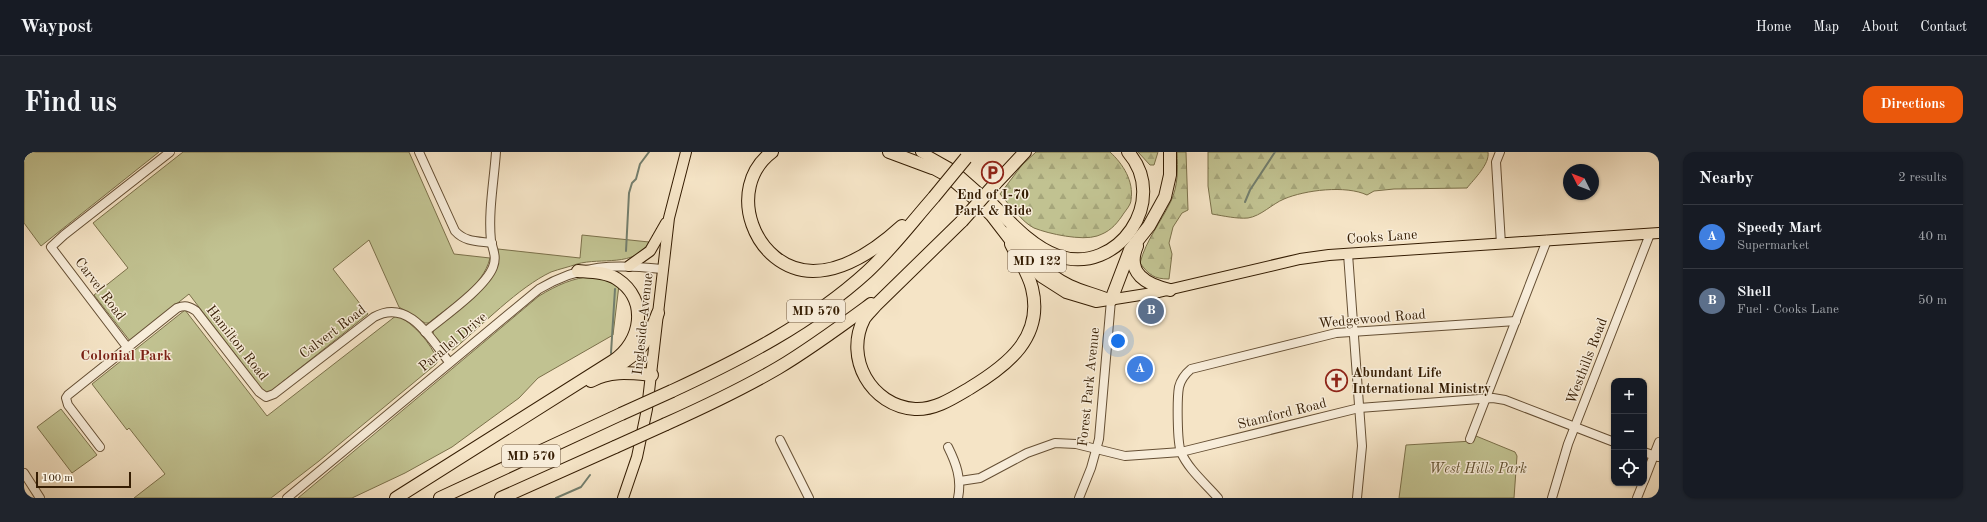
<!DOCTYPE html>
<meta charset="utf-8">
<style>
body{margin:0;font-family:"Old Standard TT",serif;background:#20242c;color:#f1f3f6}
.controls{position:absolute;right:12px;bottom:12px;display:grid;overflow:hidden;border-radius:8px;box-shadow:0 1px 3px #0004}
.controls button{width:36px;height:36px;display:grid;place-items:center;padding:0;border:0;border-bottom:1px solid #363941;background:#171b24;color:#f1f3f6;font:20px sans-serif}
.compass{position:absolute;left:1539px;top:12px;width:36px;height:36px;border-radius:50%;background:#171b24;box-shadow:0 1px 3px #0004;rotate:312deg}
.scale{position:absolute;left:12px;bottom:10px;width:95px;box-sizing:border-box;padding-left:4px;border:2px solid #351d03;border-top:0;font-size:11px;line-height:14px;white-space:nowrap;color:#351d03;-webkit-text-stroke:3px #f8edda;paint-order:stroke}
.you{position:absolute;left:1094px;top:189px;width:14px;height:14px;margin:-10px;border:3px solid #fff;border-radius:50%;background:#1a73e8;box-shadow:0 0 0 6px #1a73e833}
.badge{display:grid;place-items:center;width:26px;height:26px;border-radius:50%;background:#ea580c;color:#fff;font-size:13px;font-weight:700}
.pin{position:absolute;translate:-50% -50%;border:2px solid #fff;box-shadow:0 1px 4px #0006}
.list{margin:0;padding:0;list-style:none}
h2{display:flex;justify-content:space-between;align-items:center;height:52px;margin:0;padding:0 16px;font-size:17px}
h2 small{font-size:13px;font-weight:400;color:#9ea1a6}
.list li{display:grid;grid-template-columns:26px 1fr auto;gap:12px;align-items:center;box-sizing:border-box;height:64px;padding:0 16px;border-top:1px solid #363941}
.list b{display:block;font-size:15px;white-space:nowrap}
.list p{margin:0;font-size:13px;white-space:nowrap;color:#9ea1a6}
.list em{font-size:13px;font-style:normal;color:#9ea1a6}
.icon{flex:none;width:22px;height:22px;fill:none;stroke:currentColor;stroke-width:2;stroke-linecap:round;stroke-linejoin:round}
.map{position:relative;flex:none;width:1635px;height:346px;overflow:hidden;border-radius:12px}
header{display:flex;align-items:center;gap:24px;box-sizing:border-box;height:56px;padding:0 20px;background:#171b24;border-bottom:1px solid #363941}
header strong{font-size:19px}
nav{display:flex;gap:22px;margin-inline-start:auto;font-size:14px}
.intro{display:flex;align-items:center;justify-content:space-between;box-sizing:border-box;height:96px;padding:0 24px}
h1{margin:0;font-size:28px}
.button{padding:10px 18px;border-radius:12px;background:#ea580c;color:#fff;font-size:14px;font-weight:700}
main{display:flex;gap:24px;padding:0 24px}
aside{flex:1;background:#171b24;border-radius:12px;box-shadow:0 1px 3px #0004}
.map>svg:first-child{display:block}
.green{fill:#c1c291;stroke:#7b704a}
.forest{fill:url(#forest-firs);stroke:#7b704a}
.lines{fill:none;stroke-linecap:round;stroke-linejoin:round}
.stream{stroke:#737e6d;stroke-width:2}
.minor-casing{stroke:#654f34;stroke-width:10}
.major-casing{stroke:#351d03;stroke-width:12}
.highway-casing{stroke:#351d03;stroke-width:14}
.minor{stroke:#f8edda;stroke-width:8}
.major{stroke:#f5e4c6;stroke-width:10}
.highway{stroke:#f5e4c6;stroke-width:12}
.highway-bridge-casing{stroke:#351d03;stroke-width:14;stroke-linecap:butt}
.highway-bridge{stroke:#f5e4c6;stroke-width:12}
.labels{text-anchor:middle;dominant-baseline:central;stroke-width:3;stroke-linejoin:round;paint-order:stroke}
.shield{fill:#f8edda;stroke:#705b44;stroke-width:1}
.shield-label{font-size:13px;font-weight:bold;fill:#351d03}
.poi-label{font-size:14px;font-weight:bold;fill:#351d03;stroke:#f8edda}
.street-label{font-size:14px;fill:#351d03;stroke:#f8edda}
.park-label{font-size:14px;font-style:italic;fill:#5f4f2e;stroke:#f8edda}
.neighbourhood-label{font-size:15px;font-weight:bold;fill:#7a1f14;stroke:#f8edda}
</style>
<header>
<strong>Waypost</strong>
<nav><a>Home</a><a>Map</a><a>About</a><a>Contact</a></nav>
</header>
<div class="intro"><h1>Find us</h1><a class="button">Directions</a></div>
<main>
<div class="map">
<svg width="1635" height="346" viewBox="0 0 1635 346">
<defs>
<pattern id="forest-firs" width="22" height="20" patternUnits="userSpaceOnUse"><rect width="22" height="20" fill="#c1c291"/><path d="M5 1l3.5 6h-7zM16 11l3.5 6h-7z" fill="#a6a67b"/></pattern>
</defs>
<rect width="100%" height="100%" fill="#f5e4c6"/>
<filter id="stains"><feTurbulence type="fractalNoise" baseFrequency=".005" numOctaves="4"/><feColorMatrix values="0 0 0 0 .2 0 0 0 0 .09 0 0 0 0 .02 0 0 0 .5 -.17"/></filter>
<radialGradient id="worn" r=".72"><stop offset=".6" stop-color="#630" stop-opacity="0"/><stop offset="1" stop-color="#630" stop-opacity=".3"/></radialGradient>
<g class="green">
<polygon points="0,0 135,0 17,94 0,71"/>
<path d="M 159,0 L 385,0 L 430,102 L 466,106 C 459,135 426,153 405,171 L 401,171 L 375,155 L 345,88 L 309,117 L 344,162 L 242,243 L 165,142 L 106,189 L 70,143 L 104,116 L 69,71 Z"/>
<path d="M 558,83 L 625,90 C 611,116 577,105 553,112 C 545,115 535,117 527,120 C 495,135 457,174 429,198 L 423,198 L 409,182 L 410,177 L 433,158 L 474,108 L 474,97 L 556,106 Z"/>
<path d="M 569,124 L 595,133 L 589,183 L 514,226 L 495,246 L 428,295 L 381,321 L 328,346 L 274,346 L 515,144 C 533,133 549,126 569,124 Z"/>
<path d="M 161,158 L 243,264 L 373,163 C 391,173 406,190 414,209 L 411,213 L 295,309 L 247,346 L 110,346 L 141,322 L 105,276 L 103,278 L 68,232 Z"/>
<polygon points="37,257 73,303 48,321 13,275"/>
<polygon points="1452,284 1491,300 1493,304 1490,346 1375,346 1382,293 1449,289"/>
</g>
<g class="forest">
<path d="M 1012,0 L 1086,0 C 1099,12 1110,29 1107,48 C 1107,53 1101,59 1098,64 C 1091,74 1085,80 1073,84 C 1058,89 1025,82 1010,76 C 999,71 984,51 976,42 L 998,13 Z"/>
<polygon points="1114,0 1134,0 1130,13 1126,13"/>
<path d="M 1153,0 L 1162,0 L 1164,58 L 1158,61 L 1149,75 L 1145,91 L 1148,102 L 1145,127 C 1130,127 1125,123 1116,111 C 1122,88 1137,70 1147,49 C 1154,34 1154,17 1153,0 Z"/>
<path d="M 1184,0 L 1464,0 C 1466,12 1450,27 1443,36 L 1370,37 L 1350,39 L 1343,43 C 1322,33 1281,38 1260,47 C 1248,52 1237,64 1224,66 C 1213,67 1200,64 1188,62 L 1184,34 Z"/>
</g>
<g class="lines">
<g class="stream">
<polyline points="1221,50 1226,38 1251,0"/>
<polyline points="602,99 605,41 608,31 612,27 616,12 625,0"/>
<polyline points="587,201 591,137"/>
<polyline points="532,346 557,335 566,323"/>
</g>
<defs>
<g id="minor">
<path d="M 395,0 L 431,79 C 441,90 453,89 468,91"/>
<polyline points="1476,0 1472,10 1477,92"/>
<polyline points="1324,102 1338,294 1333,346"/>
<path d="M 401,180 C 419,165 461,136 469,115 C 473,105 469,98 467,89 C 464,60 470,29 472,0"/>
<polyline points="103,195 27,95 40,83 146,0"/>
<polyline points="1446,287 1523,88"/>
<polyline points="756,288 785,346"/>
<path d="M 76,295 L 44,253 L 42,246 L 44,243 L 153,156 C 161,153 165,154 172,159 L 235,240 L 242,245 L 250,242 L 350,165 C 385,146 406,186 425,210"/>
<path d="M 924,295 C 932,311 938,327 934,346"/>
<polyline points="1620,300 1634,305"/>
<polyline points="0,321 16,346"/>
<polyline points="936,329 956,326 1003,301 1031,291 1052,292 1101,304 1157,300 1335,256 1469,246 1481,248 1590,290"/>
<polyline points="1620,329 1635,290"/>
<path d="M 263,346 L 515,137 C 557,112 591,112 638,117"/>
<polyline points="1055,346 1067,316 1075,287 1087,148"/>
<path d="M 1194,346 C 1182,332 1164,317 1157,300 C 1153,290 1153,246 1155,235 C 1157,227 1161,222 1167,217 L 1312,181 L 1492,169"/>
<polyline points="1528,346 1544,292 1626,82"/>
<polyline points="1613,346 1619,331"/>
</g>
<g id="major">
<polyline points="897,0 929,18 964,49"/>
<polyline points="902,13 924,25 953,50 967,64 1004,112 1017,125 1042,141 1072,150 1135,140 1276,107 1305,103 1635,81"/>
<path d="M 987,77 C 1004,99 1020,121 1046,133 C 1059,139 1073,142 1087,148"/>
<polyline points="605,114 626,99 642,71"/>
<polyline points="599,346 613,305 623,257 645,66 662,0"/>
</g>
<g id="highway">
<path d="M 748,0 C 700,36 730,118 789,119 C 822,119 855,95 878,74"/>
<polyline points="865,0 908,16"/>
<polyline points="971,32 1001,0"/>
<path d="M 960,44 C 982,65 1005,94 1034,104 C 1094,124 1146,48 1104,0"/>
<path d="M 938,69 L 852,153 C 848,158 843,162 840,167 C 820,206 847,254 891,257 C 911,258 929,246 946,236 C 984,213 1020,185 1008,136 C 1004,120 994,106 987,92"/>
<path d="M 1113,94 C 1101,121 1123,133 1146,138"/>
<polyline points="1087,148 1106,98 1125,74 1141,45 1146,23 1146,0"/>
<path d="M 592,215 C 618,200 624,188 634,161"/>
<path d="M 567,229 C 586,218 607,221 628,223"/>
<path d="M 648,239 C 717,207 787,171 843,120 C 867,98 888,70 910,45"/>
<path d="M 642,272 C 680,255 718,237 754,216 C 786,197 817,174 847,152"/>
<path d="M 372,346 L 589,209 C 618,190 625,148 593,127 C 582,120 567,120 554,119"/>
<polyline points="416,346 597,262"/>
<polyline points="477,346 591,295"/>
</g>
</defs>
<use href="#minor" class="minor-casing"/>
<use href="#major" class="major-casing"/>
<use href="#highway" class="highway-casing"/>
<use href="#minor" class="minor"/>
<use href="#major" class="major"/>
<use href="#highway" class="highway"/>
<defs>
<g id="highway-bridge">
<polyline points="910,45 942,6"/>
<polyline points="938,69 971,32"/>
<polyline points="597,262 648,239"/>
<polyline points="591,295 642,272"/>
</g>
</defs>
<use href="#highway-bridge" class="highway-bridge-casing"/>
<use href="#highway-bridge" class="highway-bridge"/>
</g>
<defs>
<symbol id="parking-ring" viewBox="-11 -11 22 22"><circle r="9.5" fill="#f8edda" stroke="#8f2418" stroke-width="1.5"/><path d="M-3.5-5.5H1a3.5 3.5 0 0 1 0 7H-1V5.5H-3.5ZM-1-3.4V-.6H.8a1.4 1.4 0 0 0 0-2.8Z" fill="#8f2418"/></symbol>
<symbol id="church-ring" viewBox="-11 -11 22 22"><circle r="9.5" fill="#f8edda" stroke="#8f2418" stroke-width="1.5"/><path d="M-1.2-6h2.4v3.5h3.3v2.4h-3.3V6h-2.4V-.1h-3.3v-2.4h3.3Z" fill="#8f2418"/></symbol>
</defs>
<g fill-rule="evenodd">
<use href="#parking-ring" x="956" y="8" width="25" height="25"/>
<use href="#church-ring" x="1300" y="216" width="25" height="25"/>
</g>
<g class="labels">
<g class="shield">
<rect x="984" y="98" width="58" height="22" rx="3"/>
<rect x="763" y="148" width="58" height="22" rx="3"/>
<rect x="478" y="293" width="58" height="22" rx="3"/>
</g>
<g class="shield-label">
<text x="1013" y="109">MD 122</text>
<text x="792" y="159">MD 570</text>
<text x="507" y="304">MD 570</text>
</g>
<g class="poi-label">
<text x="969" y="43">End of I-70<tspan x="969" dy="16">Park &amp; Ride</tspan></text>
<text x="1328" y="221" text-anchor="start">Abundant Life<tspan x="1328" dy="16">International Ministry</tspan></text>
</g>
<g class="street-label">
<text transform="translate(1358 85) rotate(-4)">Cooks Lane</text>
<text transform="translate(76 137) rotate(53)">Carvel Road</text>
<text transform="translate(1348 167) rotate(-5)">Wedgewood Road</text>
<text transform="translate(619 172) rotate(-84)">Ingleside Avenue</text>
<text transform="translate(309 180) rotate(-37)">Calvert Road</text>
<text transform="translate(429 190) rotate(-40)">Parallel Drive</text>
<text transform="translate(213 191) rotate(52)">Hamilton Road</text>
<text transform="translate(1563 209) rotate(-69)">Westhills Road</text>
<text transform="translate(1065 235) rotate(-84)">Forest Park Avenue</text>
<text transform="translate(1258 262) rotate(-14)">Stamford Road</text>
</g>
<g class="park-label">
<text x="1454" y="317">West Hills Park</text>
</g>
<g class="neighbourhood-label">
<text x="102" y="204">Colonial Park</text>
</g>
</g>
<rect width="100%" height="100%" filter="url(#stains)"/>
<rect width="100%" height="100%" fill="url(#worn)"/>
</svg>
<div class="controls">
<button>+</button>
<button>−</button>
<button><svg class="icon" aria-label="locate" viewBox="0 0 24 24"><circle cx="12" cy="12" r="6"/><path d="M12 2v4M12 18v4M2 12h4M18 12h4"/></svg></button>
</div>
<svg class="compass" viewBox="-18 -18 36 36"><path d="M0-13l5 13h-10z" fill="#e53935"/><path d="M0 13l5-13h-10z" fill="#9ea1a6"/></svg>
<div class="scale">100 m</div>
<div class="you"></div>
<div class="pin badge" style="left:1116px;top:217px;background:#3f7fe0">A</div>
<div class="pin badge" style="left:1127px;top:159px;background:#5c6f8a">B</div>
</div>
<aside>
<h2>Nearby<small>2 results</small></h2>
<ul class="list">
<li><span class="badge" style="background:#3f7fe0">A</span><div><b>Speedy Mart</b><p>Supermarket</p></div><em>40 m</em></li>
<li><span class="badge" style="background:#5c6f8a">B</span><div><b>Shell</b><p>Fuel · Cooks Lane</p></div><em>50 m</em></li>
</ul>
</aside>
</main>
